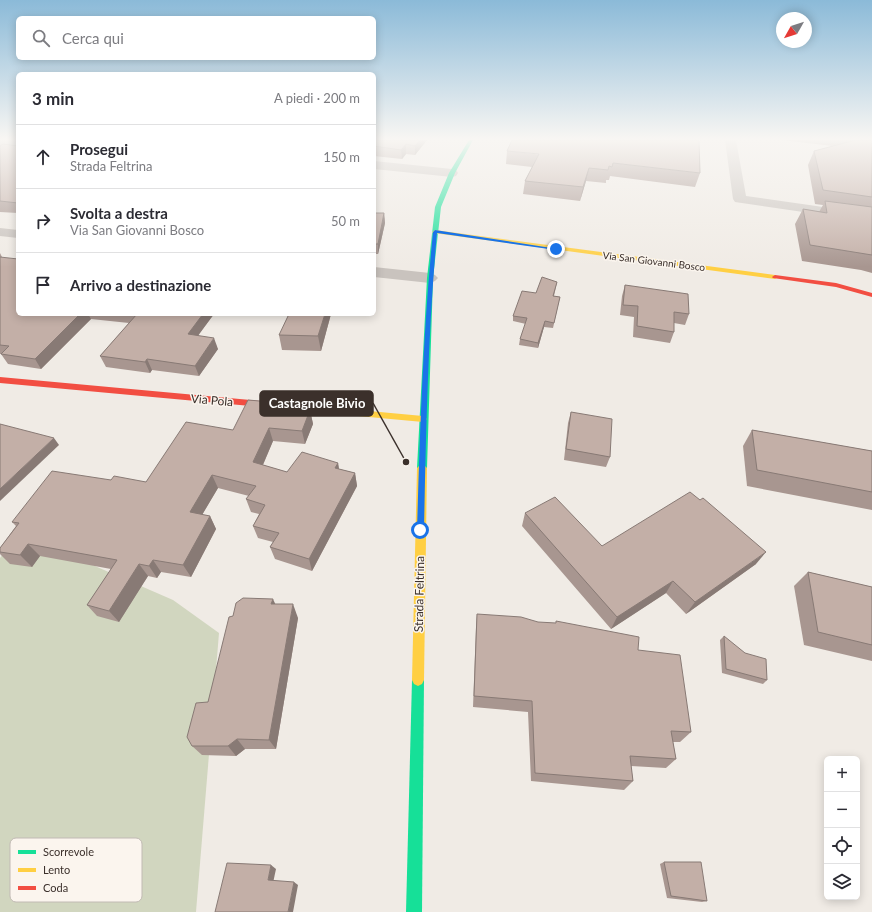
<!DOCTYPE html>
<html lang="it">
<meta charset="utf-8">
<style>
body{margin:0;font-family:Lato,sans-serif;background:#f7f7f7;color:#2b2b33}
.controls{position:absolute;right:12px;bottom:12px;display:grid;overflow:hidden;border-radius:6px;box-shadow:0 2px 10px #0003}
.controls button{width:36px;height:36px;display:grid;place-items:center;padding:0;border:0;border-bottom:1px solid #e1e1e2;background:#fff;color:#2b2b33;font:20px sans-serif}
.compass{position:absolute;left:776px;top:12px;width:36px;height:36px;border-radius:50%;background:#fff;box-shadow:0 2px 10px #0003;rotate:231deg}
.stop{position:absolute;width:12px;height:12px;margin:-9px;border:3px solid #1a73e8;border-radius:50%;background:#fff}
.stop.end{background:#1a73e8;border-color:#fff;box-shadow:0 1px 4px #0008}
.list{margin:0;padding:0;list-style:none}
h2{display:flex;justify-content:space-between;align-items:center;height:52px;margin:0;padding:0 16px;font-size:17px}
h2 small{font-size:13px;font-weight:400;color:#7c7c81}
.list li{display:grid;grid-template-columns:26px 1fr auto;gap:12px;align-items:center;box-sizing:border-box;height:64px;padding:0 16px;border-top:1px solid #e1e1e2}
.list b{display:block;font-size:15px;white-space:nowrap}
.list p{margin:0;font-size:13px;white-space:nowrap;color:#7c7c81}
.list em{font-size:13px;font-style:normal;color:#7c7c81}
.icon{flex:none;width:22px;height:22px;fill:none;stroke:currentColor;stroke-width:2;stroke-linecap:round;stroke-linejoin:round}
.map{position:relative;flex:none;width:872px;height:912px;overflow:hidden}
.search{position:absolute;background:#fff;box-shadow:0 2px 10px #0003;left:16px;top:16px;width:360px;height:44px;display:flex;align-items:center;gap:10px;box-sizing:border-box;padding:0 14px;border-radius:6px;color:#7c7c81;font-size:15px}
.panel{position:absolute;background:#fff;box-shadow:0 2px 10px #0003;left:16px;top:72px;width:360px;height:244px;border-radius:6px}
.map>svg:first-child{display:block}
.green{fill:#d1d6bf}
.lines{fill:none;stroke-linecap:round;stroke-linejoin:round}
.street{fill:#c9c3be;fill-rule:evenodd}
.fast{fill:#16e098;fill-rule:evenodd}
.slow{fill:#ffcf43;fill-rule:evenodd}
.jam{fill:#f24e42;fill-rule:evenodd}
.wall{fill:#a89690}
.shaded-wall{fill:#887a75}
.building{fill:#c3afa7;stroke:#887a75}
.route{fill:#1a73e8}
.labels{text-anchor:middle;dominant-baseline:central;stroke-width:3;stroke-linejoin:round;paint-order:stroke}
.far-street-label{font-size:10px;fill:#3b302b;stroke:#fbf5ee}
.street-label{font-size:12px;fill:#3b302b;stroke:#fbf5ee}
.key{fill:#fbf5ee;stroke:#c1bab4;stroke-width:1}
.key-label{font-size:11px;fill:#3b302b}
.leader{fill:none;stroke:#3b302b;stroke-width:1.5}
.callout-dot{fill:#3b302b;stroke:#fbf5ee;stroke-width:1.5}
.callout{fill:#3b302b;stroke:#3b302b;stroke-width:1.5}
.callout-label{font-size:13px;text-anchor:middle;font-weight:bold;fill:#fff}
</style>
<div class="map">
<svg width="872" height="912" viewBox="0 0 872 912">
<rect width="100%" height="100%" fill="#f0ebe5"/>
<polygon class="green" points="19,533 173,600 219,633 196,912 0,912 0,558"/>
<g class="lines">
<g class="street">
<rect x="0" y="140" width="18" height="5"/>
<polygon points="725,140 736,140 746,196 872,214 872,222 735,202 733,199"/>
<polygon points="374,161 452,169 456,170 458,173 456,176 452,177 374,169"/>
<polygon points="0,228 18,230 18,238 0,236"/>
<polygon points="374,267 430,273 435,275 438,278 435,281 430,283 374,277"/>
</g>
<g class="fast">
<polygon points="469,140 473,140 455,173 441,207 433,278 427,468 425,470 419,470 417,468 427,278 435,207 449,173"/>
<polygon points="418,674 422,676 424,680 422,912 406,912 412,680 414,676"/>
</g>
<g class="slow">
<polygon points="435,230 775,275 778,277 775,279 433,233 432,232"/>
<polygon points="315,406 423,416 427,419 423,422 315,412 311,409"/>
<polygon points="422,464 425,466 427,468 424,680 422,684 418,686 414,684 412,680 417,468 419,466"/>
</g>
<g class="jam">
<polygon points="775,275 836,283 872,293 872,297 836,287 773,278 772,277"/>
<polygon points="0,377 315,406 319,409 315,412 0,383"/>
</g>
</g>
<g class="wall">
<polygon points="374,140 427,140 415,155 406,154 402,159 374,156"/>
<polygon points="781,140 872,140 872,273 861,270 802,261 795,224 803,209 819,212 823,205 815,204 808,165 814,151 833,146"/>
<polygon points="0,146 18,146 18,213 0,212"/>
<polygon points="507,151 700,173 695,187 610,176 609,180 606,180 606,183 586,181 580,201 523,194 525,181 532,167 506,164"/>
<polygon points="374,213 384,213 385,223 378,254 374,254"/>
<polygon points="0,253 2,257 18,314 214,314 198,335 218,349 199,376 152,370 150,373 106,367 100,356 129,323 91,319 41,369 8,364 1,354 0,354"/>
<polygon points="557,282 554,296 560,297 553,328 544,327 538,348 519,345 520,339 526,324 513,321 513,316 536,293"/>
<polygon points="625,285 689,314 685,325 674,323 674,332 670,343 633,337 634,317 620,315 622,296"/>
<polygon points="331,314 321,351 282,350 279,335"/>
<polygon points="283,403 284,408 310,410 313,424 305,444 273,441 263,465 287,472 338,463 339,469 355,473 357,486 312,571 275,559 270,547 273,542 258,538 253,526 259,514 251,512 246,499 249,496 218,488 202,515 210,516 216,529 191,577 161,572 157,578 148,576 119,622 97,616 87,605 111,569 40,556 32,567 10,564 0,554 0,548 16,526 12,522 111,480 146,482 233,430"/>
<polygon points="571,412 610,457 606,467 564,460 568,423"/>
<polygon points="752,430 872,451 872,510 747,486 743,446"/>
<polygon points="525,513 602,546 756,564 686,614 666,593 611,629 522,526"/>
<polygon points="808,572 872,587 872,661 804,645 794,586"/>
<polygon points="275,604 298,618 276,749 245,749 236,756 202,755 192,746 208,702 233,616"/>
<polygon points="477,614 638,650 691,732 680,742 673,742 676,759 666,768 631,766 633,781 624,790 531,781 528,712 473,707 476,627"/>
<polygon points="724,636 767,680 763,684 722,673 720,640"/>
<polygon points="664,862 707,901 702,902 667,898 660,864"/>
</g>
<g class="shaded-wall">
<polygon points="420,140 427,140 415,155 415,146"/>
<polygon points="406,144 406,154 402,159 401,150"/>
<polygon points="589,168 586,181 580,201 583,187"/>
<polygon points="384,213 385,223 378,254 378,244"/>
<polygon points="80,314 88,314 91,319 41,369 35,359"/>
<polygon points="203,314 214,314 192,344 188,334"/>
<polygon points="325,314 331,314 321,351 318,336"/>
<polygon points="545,321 544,327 538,348 538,343"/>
<polygon points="214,338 218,349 199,376 195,366"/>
<polygon points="147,359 152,370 150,373 145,362"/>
<polygon points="283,403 286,416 281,407"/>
<polygon points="310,410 313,424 305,444 302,431"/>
<polygon points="269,428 273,441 258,476 253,462"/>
<polygon points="54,438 59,445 0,501 0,489"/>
<polygon points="338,463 340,476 335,468"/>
<polygon points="355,473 357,486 312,571 309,559"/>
<polygon points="212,475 218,488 196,525 190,512"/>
<polygon points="210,516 216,529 191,577 183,565"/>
<polygon points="28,544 40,556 32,567 20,555"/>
<polygon points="766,552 756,564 686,614 695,602"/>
<polygon points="153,560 161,572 157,578 149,566"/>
<polygon points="139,564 148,576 119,622 109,611"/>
<polygon points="673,581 666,593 611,629 617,617"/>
<polygon points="273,599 279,612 271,604"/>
<polygon points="293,604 298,618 276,749 269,740"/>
<polygon points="237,739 245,749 236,756 228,746"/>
<polygon points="271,865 276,869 273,883 268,880"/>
<polygon points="294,882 298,885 293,912 288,912"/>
</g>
<g class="building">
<polygon points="374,140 420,140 415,146 406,144 401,150 374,146"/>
<polygon points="512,140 699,140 700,173 613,163 612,167 609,166 608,170 589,168 583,187 525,181 539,154 507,151"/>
<polygon points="856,140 872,140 872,197 823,190 814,151"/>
<polygon points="3,144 18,146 18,203 0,201 0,146"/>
<polygon points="825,201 872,207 872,255 810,245 803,209 827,213"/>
<polygon points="374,213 384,213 378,244 374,244"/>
<polygon points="0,257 18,259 18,314 80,314 35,359 1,354 9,346 0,345"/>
<polygon points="542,277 557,282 553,296 560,297 554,323 545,321 538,343 520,339 527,318 513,316 522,291 536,293"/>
<polygon points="625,285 688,294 689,314 674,312 674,332 637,326 638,306 623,305"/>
<polygon points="135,314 203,314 188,334 214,338 195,366 147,359 145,362 100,356 137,314"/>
<polygon points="289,314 325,314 318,336 279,335"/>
<polygon points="248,400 283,403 281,407 310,410 302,431 269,428 253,462 287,472 302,452 338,463 335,468 355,473 309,559 270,547 279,533 253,526 265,505 246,499 256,486 212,475 190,512 210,516 183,565 153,560 149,566 139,564 109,611 87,605 117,560 28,544 20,555 0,552 0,548 19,523 12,522 52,471 111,480 114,476 146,482 186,422 233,430"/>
<polygon points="571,412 612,419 610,457 566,449"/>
<polygon points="0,424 54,438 0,489"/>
<polygon points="752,430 872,451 872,492 757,470"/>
<polygon points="690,492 700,500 703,498 766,552 695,602 673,581 617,617 525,513 555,497 602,546"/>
<polygon points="808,572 872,587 872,645 818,632"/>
<polygon points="243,598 273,599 271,604 293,604 269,740 237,739 228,746 192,746 187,737 196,703 208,702 229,617 233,616 236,603"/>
<polygon points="477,614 521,617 538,622 556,623 556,621 639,637 638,650 680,655 691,732 671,731 676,759 630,756 633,781 535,773 532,701 474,696"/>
<polygon points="724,636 745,653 766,659 767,680 726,669"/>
<polygon points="664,862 701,862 707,901 671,896"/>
<polygon points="227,863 271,865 268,880 294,882 288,912 215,912"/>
</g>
<linearGradient id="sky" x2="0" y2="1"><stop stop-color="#8bbad8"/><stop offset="0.52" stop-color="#f8f6f3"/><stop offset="1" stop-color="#f8f6f3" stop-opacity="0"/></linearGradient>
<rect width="872" height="267" fill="url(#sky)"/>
<path class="route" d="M 435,230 L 558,249 L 556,250 L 437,233 C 428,332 426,431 424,530 L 420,533 L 417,530 C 420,430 423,331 433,232 Z"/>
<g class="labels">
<g class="far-street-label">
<text transform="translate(654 261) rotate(7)">Via San Giovanni Bosco</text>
</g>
<g class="street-label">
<text transform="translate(212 400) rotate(5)">Via Pola</text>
<text transform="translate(419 594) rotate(-89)">Strada Feltrina</text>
</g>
</g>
<rect x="10" y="838" width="132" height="64" rx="6" class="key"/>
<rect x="18" y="850" width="18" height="4" fill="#16e098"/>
<rect x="18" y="868" width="18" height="4" fill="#ffcf43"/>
<rect x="18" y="886" width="18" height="4" fill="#f24e42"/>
<g class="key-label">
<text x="43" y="856">Scorrevole</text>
<text x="43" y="874">Lento</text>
<text x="43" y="892">Coda</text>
</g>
<path class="leader" d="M406 462L373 403"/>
<circle class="callout-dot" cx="406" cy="462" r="4"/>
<rect class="callout" x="260" y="391" width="113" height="25" rx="4"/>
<g class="callout-label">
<text x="317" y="408">Castagnole Bivio</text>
</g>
</svg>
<div class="controls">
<button>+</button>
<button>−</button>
<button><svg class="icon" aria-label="locate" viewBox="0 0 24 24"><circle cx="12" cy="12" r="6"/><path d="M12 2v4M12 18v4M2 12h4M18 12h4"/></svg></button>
<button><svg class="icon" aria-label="layers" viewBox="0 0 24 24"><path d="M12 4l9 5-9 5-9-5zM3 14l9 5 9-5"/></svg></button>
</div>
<svg class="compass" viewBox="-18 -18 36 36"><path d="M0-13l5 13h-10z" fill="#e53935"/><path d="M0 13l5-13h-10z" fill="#7c7c81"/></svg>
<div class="stop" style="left:420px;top:530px"></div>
<div class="stop end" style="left:556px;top:249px"></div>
<div class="search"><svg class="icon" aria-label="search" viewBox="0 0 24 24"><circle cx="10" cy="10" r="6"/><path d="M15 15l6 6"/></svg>Cerca qui</div>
<section class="panel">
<h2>3 min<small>A piedi · 200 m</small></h2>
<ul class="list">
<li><svg class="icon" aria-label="ahead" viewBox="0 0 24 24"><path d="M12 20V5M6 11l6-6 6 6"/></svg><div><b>Prosegui</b><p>Strada Feltrina</p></div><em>150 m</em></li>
<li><svg class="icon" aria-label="right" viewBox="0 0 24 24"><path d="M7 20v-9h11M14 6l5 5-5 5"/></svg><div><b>Svolta a destra</b><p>Via San Giovanni Bosco</p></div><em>50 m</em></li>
<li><svg class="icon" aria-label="arrive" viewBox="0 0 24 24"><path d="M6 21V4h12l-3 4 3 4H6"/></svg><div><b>Arrivo a destinazione</b></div></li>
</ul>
</section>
</div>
